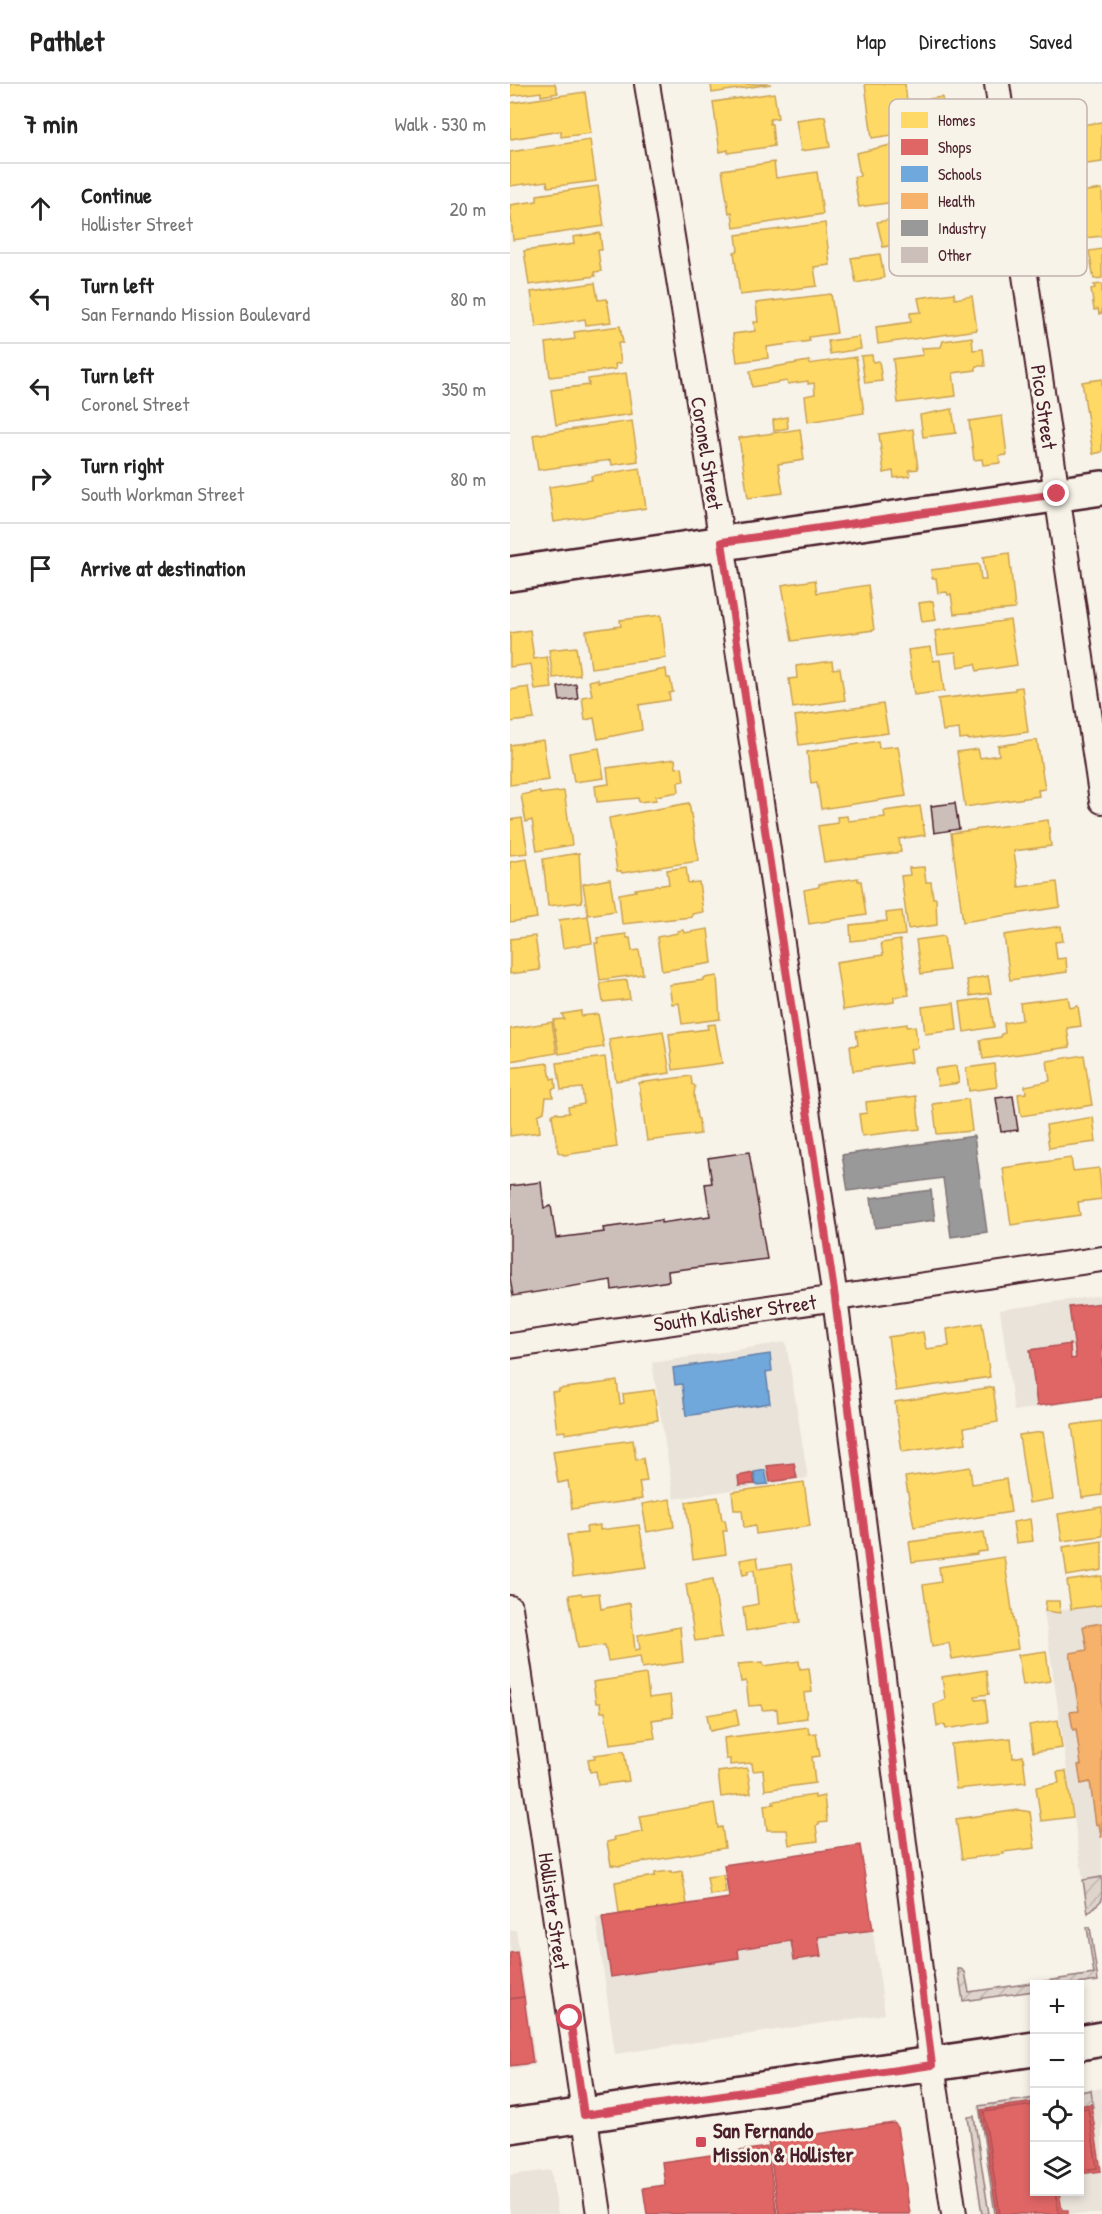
<!DOCTYPE html>
<meta charset="utf-8">
<style>
body{margin:0;font-family:"Patrick Hand",sans-serif;background:#f6f6f6;color:#222}
.controls{position:absolute;right:18px;bottom:18px;display:grid;overflow:hidden;border-radius:0px;box-shadow:0 3px 9px #0003}
.controls button{width:54px;height:54px;display:grid;place-items:center;padding:0;border:0;border-bottom:2px solid #e0e0e0;background:#fff;color:#222;font:30px sans-serif}
.stop{position:absolute;width:18px;height:18px;margin:-14px;border:4px solid #d1495b;border-radius:50%;background:#fff}
.stop.end{background:#d1495b;border-color:#fff;box-shadow:0 2px 6px #0008}
.list{margin:0;padding:0;list-style:none}
h2{display:flex;justify-content:space-between;align-items:center;height:78px;margin:0;padding:0 24px;font-size:26px}
h2 small{font-size:20px;font-weight:400;color:#767676}
.list li{display:grid;grid-template-columns:39px 1fr auto;gap:18px;align-items:center;box-sizing:border-box;height:90px;padding:0 24px;border-top:2px solid #e0e0e0}
.list b{display:block;font-size:22px;white-space:nowrap}
.list p{margin:0;font-size:20px;white-space:nowrap;color:#767676}
.list em{font-size:20px;font-style:normal;color:#767676}
.icon{flex:none;width:33px;height:33px;fill:none;stroke:currentColor;stroke-width:2;stroke-linecap:round;stroke-linejoin:round}
.map{position:relative;flex:none;width:592px;height:2130px;overflow:hidden}
header{display:flex;align-items:center;gap:36px;box-sizing:border-box;height:84px;padding:0 30px;background:#fff;border-bottom:2px solid #e0e0e0}
header strong{font-size:28px}
nav{display:flex;gap:33px;margin-inline-start:auto;font-size:21px}
main{display:flex}
aside{flex:1;background:#fff}
.map>svg:first-child{display:block}
.built{fill:#eae3da}
.grass{fill:#ded4cc;stroke:#947a7c;stroke-width:1.5}
.garden{fill:url(#garden-furrows);stroke:#947a7c;stroke-width:1.5}
.homes{fill:#ffd966;stroke:#c9a154;stroke-width:1.5}
.shops{fill:#e06666;stroke:#b35154;stroke-width:1.5}
.schools{fill:#6fa8dc;stroke:#647fa7;stroke-width:1.5}
.health{fill:#f6b26b;stroke:#c28658;stroke-width:1.5}
.industry{fill:#999;stroke:#817478;stroke-width:1.5}
.building{fill:#ccbfb9;stroke:#4a1f2b;stroke-width:1.5}
.lines{fill:none;stroke-linecap:round;stroke-linejoin:round}
.street-casing{stroke:#4a1f2b;stroke-width:28}
.secondary-casing{stroke:#4a1f2b;stroke-width:38}
.street{stroke:#f7f3e8;stroke-width:24}
.secondary{stroke:#f7f3e8;stroke-width:33}
.route{stroke:#d1495b;stroke-width:8}
.poi-dot{fill:#d1495b;stroke:#f7f3e8;stroke-width:2}
.labels{text-anchor:middle;dominant-baseline:central;stroke-width:6;stroke-linejoin:round;paint-order:stroke}
.street-label{font-size:21px;fill:#4a1f2b;stroke:#f7f3e8}
.poi-label{font-size:21px;font-weight:bold;fill:#4a1f2b;stroke:#f7f3e8;text-anchor:start}
.key{fill:#f7f3e8;stroke:#c3b3af;stroke-width:1.5}
.key-label{font-size:16px;fill:#4a1f2b}
</style>
<header>
<strong>Pathlet</strong>
<nav><a>Map</a><a>Directions</a><a>Saved</a></nav>
</header>
<main>
<aside>
<h2>7 min<small>Walk · 530 m</small></h2>
<ul class="list">
<li><svg class="icon" aria-label="ahead" viewBox="0 0 24 24"><path d="M12 20V5M6 11l6-6 6 6"/></svg><div><b>Continue</b><p>Hollister Street</p></div><em>20 m</em></li>
<li><svg class="icon" aria-label="left" viewBox="0 0 24 24"><path d="M17 20v-9H6M10 6l-5 5 5 5"/></svg><div><b>Turn left</b><p>San Fernando Mission Boulevard</p></div><em>80 m</em></li>
<li><svg class="icon" aria-label="left" viewBox="0 0 24 24"><path d="M17 20v-9H6M10 6l-5 5 5 5"/></svg><div><b>Turn left</b><p>Coronel Street</p></div><em>350 m</em></li>
<li><svg class="icon" aria-label="right" viewBox="0 0 24 24"><path d="M7 20v-9h11M14 6l5 5-5 5"/></svg><div><b>Turn right</b><p>South Workman Street</p></div><em>80 m</em></li>
<li><svg class="icon" aria-label="arrive" viewBox="0 0 24 24"><path d="M6 21V4h12l-3 4 3 4H6"/></svg><div><b>Arrive at destination</b></div></li>
</ul>
</aside>
<div class="map">
<svg width="592" height="2130" viewBox="0 0 592 2130">
<defs>
<pattern id="garden-furrows" width="10" height="10" patternUnits="userSpaceOnUse" patternTransform="scale(1.5)"><rect width="10" height="10" fill="#ded4cc"/><path d="M-1 1l2-2M0 10L10 0M9 11l2-2" fill="none" stroke="#c0b6af"/></pattern>
</defs>
<rect width="100%" height="100%" fill="#f7f3e8"/>
<filter id="ink" filterUnits="userSpaceOnUse"><feTurbulence type="fractalNoise" baseFrequency=".0167" numOctaves="2"/><feDisplacementMap in="SourceGraphic" scale="12" xChannelSelector="R" yChannelSelector="G"/><feConvolveMatrix kernelMatrix="1 2 1 2 8 2 1 2 1" color-interpolation-filters="sRGB"/></filter>
<g filter="url(#ink)">
<g class="built">
<polygon points="592,1211 592,1314 504,1327 490,1226"/>
<polygon points="276,1258 298,1394 164,1415 142,1279"/>
<polygon points="592,1520 592,1793 573,1796 534,1528"/>
<polygon points="350,1761 375,1930 105,1970 86,1834 219,1814 214,1781"/>
<polygon points="0,1846 6,1846 26,1981 0,1985"/>
<polygon points="592,2004 592,2130 485,2130 469,2022 524,2014 524,2108 570,2108 570,2008"/>
<polygon points="41,2086 48,2130 0,2130 0,2091"/>
</g>
<polygon class="grass" points="464,2032 479,2130 472,2130 458,2033"/>
<g class="garden">
<polygon points="592,1793 592,1816 578,1829 573,1796"/>
<polygon points="577,1843 580,1843 588,1897 567,1900 524,1900 524,1907 453,1917 448,1885 451,1885 455,1888 459,1908 584,1890"/>
<polygon points="581,2006 583,2023 570,2025 570,2008"/>
<polygon points="524,2014 524,2021 474,2028 490,2130 485,2130 469,2022"/>
</g>
<g class="homes">
<polygon points="0,0 45,0 48,9 31,12 31,8 0,12"/>
<polygon points="201,0 261,0 202,9"/>
<polygon points="355,0 395,0 397,18 432,13 436,43 362,54"/>
<polygon points="75,8 81,49 51,53 51,47 0,55 0,19"/>
<polygon points="264,9 268,34 260,35 260,40 262,40 264,62 218,69 218,66 210,68 203,18"/>
<polygon points="315,32 320,63 291,67 286,36"/>
<polygon points="592,38 592,78 561,82 556,43"/>
<polygon points="80,56 86,97 38,103 37,97 0,102 0,68"/>
<polygon points="418,57 422,84 440,81 444,110 349,123 344,93 350,92 346,69 381,61 382,64"/>
<polygon points="264,78 266,94 307,88 313,130 224,144 222,128 219,129 212,86"/>
<polygon points="88,102 94,142 3,156 0,121 27,117 27,111"/>
<polygon points="592,105 592,152 575,154 573,131 566,132 563,109"/>
<polygon points="438,119 439,124 446,123 450,148 443,149 443,153 389,164 388,160 373,163 367,138 384,135 383,130"/>
<polygon points="315,139 320,181 304,183 307,202 230,211 224,168 228,167 226,151"/>
<polygon points="90,149 92,166 88,166 91,187 84,188 85,192 19,201 14,167 64,160 63,153"/>
<polygon points="592,165 592,194 584,195 579,167"/>
<polygon points="370,170 374,194 346,199 341,174"/>
<polygon points="85,199 88,216 97,215 101,238 76,241 75,235 26,243 21,208"/>
<polygon points="592,200 592,229 589,230 588,225 584,226 581,205 585,204 584,201"/>
<polygon points="444,209 445,215 462,212 467,246 368,260 366,243 401,238 400,229 411,228 408,214"/>
<polygon points="321,210 327,249 299,253 300,257 257,263 258,274 227,278 223,250 245,247 244,238 248,238 246,219"/>
<polygon points="110,242 113,259 108,259 111,279 105,280 106,285 40,293 36,259 65,255 64,248"/>
<polygon points="349,253 351,265 320,270 318,257"/>
<polygon points="462,253 463,266 473,265 475,282 466,282 466,286 443,289 446,312 388,319 383,275 413,271 412,264 431,263 433,257"/>
<polygon points="362,271 363,278 369,277 372,297 355,299 351,272"/>
<polygon points="346,273 354,329 298,338 295,312 305,310 304,299 298,300 298,297 278,300 277,297 242,303 240,287 299,277 299,280"/>
<polygon points="116,289 122,330 46,341 41,306 79,301 78,295"/>
<polygon points="592,295 592,368 583,370 572,298"/>
<polygon points="442,325 446,349 413,353 410,331"/>
<polygon points="492,332 497,371 489,372 490,379 473,381 472,375 464,376 459,337"/>
<polygon points="277,333 278,344 264,347 263,336"/>
<polygon points="122,337 128,377 102,381 101,376 28,386 23,351"/>
<polygon points="290,345 294,376 268,380 273,409 238,414 229,354"/>
<polygon points="403,345 408,385 399,386 400,392 384,394 383,387 374,389 369,350"/>
<polygon points="130,384 136,424 44,438 39,403 82,396 81,392"/>
<polygon points="499,469 505,525 444,530 441,510 438,511 437,508 428,509 426,494 422,494 421,486 469,480 471,496 476,496 473,473"/>
<polygon points="305,496 307,509 358,501 364,546 282,557 272,501"/>
<polygon points="423,517 426,536 412,538 409,519"/>
<polygon points="151,531 156,574 81,584 76,547 111,542 110,536"/>
<polygon points="500,536 507,581 467,587 465,580 448,583 446,568 428,570 425,547"/>
<polygon points="20,546 24,575 37,573 42,604 25,606 21,580 0,583 0,549"/>
<polygon points="66,563 70,591 43,594 39,566"/>
<polygon points="421,563 423,577 430,576 434,607 404,611 398,566"/>
<polygon points="322,577 323,585 330,584 335,616 283,624 279,595 287,594 286,582"/>
<polygon points="156,585 157,594 160,594 163,608 159,609 160,616 129,621 132,646 88,655 84,634 75,636 72,613 82,611 79,597 88,595 88,598"/>
<polygon points="19,603 24,635 0,638 0,606"/>
<polygon points="512,603 518,648 458,656 458,654 450,655 449,645 433,647 428,615 505,606 505,604"/>
<polygon points="373,620 378,649 289,661 285,632"/>
<polygon points="33,656 39,696 0,701 0,661"/>
<polygon points="527,656 535,705 528,706 529,712 455,723 447,668 468,665 470,674 489,671 488,662"/>
<polygon points="368,657 369,664 388,662 396,712 311,725 307,698 301,699 297,668"/>
<polygon points="89,664 94,694 64,698 59,669"/>
<polygon points="165,675 166,684 172,683 174,697 168,698 169,708 146,712 146,716 129,718 128,714 87,718 85,702 99,700 97,684"/>
<polygon points="30,707 30,710 54,707 62,761 27,767 22,736 16,738 11,711"/>
<polygon points="179,719 189,777 112,789 111,787 107,787 99,734"/>
<polygon points="410,722 415,751 389,755 391,768 314,778 308,742 328,739 327,733 337,732 338,737 375,733 374,727"/>
<polygon points="12,734 18,769 0,771 0,736"/>
<polygon points="538,736 541,762 504,767 509,803 547,798 550,823 453,838 441,749"/>
<polygon points="69,769 72,818 38,822 33,775"/>
<polygon points="17,775 27,834 0,838 0,778"/>
<polygon points="176,783 178,799 189,798 193,828 182,830 182,833 112,840 109,810 126,807 125,805 159,800 157,786"/>
<polygon points="414,783 416,798 421,798 423,814 426,814 427,841 398,845 391,792 400,791 399,784"/>
<polygon points="348,794 348,797 351,797 356,831 299,840 294,806 309,803 309,800"/>
<polygon points="100,795 105,827 78,831 73,800"/>
<polygon points="392,827 395,851 341,857 340,841 377,837 376,829"/>
<polygon points="78,832 82,859 53,864 49,836"/>
<polygon points="551,842 553,857 545,858 547,875 556,874 557,888 500,896 494,851"/>
<polygon points="198,845 202,879 152,887 147,853 168,849 167,847 173,846 174,849"/>
<polygon points="116,850 117,854 120,854 122,867 129,866 133,890 90,896 85,859 88,859 87,854"/>
<polygon points="25,852 30,886 0,890 0,855"/>
<polygon points="434,852 439,886 411,890 406,856"/>
<polygon points="390,856 399,911 384,913 384,918 333,926 326,878 373,871 371,859"/>
<polygon points="207,892 210,935 172,940 169,919 162,920 159,901 194,896 194,894"/>
<polygon points="478,892 481,909 460,912 457,896"/>
<polygon points="117,896 120,915 93,918 90,899"/>
<polygon points="558,913 560,924 568,922 571,942 557,944 560,963 473,975 470,956 491,953 491,950 495,949 494,939 512,936 510,919"/>
<polygon points="479,914 484,943 454,948 450,918"/>
<polygon points="444,919 447,946 415,950 412,923"/>
<polygon points="71,927 71,932 88,930 94,963 49,970 43,936 54,935 52,930"/>
<polygon points="42,938 47,969 0,977 0,945"/>
<polygon points="205,940 212,979 163,986 159,950 198,945 197,941"/>
<polygon points="397,940 397,943 405,942 408,964 400,965 402,978 343,987 340,962 348,961 346,947"/>
<polygon points="153,947 160,989 106,997 99,955"/>
<polygon points="574,971 582,1021 511,1032 508,1010 516,1009 515,1002 540,997 537,977"/>
<polygon points="95,973 107,1063 54,1071 48,1068 42,1031 46,1028 49,1030 59,1029 58,1023 74,1020 72,1004 51,1006 47,979"/>
<polygon points="38,979 41,995 45,994 46,1004 42,1005 43,1013 36,1013 34,1028 28,1031 30,1048 0,1052 0,984"/>
<polygon points="484,980 487,1003 459,1007 456,984"/>
<polygon points="446,982 449,999 428,1002 425,985"/>
<polygon points="181,992 182,1000 185,1002 184,1011 187,1034 189,1035 190,1050 137,1057 129,999"/>
<polygon points="406,1012 410,1045 352,1052 349,1030 357,1029 356,1018"/>
<polygon points="458,1015 462,1047 427,1050 423,1020"/>
<polygon points="583,1033 586,1058 539,1064 536,1041"/>
<polygon points="561,1074 563,1087 589,1084 592,1115 568,1118 570,1131 501,1141 493,1084"/>
<polygon points="472,1239 480,1293 386,1307 378,1253 413,1248 416,1265 439,1262 437,1245"/>
<polygon points="107,1297 110,1320 114,1319 113,1310 144,1306 148,1336 55,1350 55,1347 47,1348 42,1308 49,1307 49,1305"/>
<polygon points="483,1303 488,1338 454,1344 456,1359 392,1368 385,1318"/>
<polygon points="592,1337 592,1411 572,1414 562,1341"/>
<polygon points="533,1348 543,1415 519,1419 509,1351"/>
<polygon points="123,1356 126,1376 133,1374 137,1397 129,1398 132,1415 62,1425 58,1397 48,1399 43,1367"/>
<polygon points="460,1383 462,1400 496,1395 501,1428 404,1443 395,1393"/>
<polygon points="294,1398 300,1442 246,1450 245,1442 234,1444 232,1426 224,1426 222,1408"/>
<polygon points="208,1413 212,1436 215,1436 217,1447 213,1447 216,1470 183,1475 176,1418"/>
<polygon points="160,1415 164,1443 137,1448 132,1420"/>
<polygon points="592,1423 592,1452 552,1457 548,1430"/>
<polygon points="520,1435 523,1457 506,1459 503,1438"/>
<polygon points="90,1441 90,1446 129,1441 137,1483 63,1493 57,1451 77,1449 76,1443"/>
<polygon points="474,1448 477,1467 467,1468 467,1470 402,1478 399,1458"/>
<polygon points="592,1457 592,1486 557,1492 553,1463"/>
<polygon points="247,1473 249,1485 281,1480 290,1538 236,1547 233,1523 248,1520 244,1486 238,1487 238,1490 233,1491 230,1476"/>
<polygon points="494,1473 508,1565 442,1575 439,1559 422,1562 413,1501 431,1498 429,1483"/>
<polygon points="592,1492 592,1521 561,1525 557,1497"/>
<polygon points="203,1495 212,1553 185,1557 176,1500"/>
<polygon points="71,1509 72,1511 89,1509 91,1525 120,1519 125,1566 130,1565 128,1551 170,1543 173,1578 132,1584 130,1572 98,1577 95,1561 68,1564 59,1511"/>
<polygon points="536,1517 549,1517 550,1529 535,1527"/>
<polygon points="536,1567 540,1597 513,1601 508,1571"/>
<polygon points="289,1577 290,1585 299,1584 302,1608 294,1609 297,1634 268,1638 267,1625 252,1626 252,1621 239,1622 236,1597 231,1598 228,1580 253,1578 254,1582"/>
<polygon points="476,1586 479,1610 465,1612 466,1616 475,1615 478,1638 436,1645 435,1641 427,1642 424,1620 435,1615 432,1593"/>
<polygon points="136,1590 139,1614 160,1611 163,1633 142,1636 145,1654 100,1660 95,1628 91,1628 90,1619 86,1619 83,1598"/>
<polygon points="226,1626 229,1641 200,1647 197,1631"/>
<polygon points="548,1636 552,1664 523,1668 519,1641"/>
<polygon points="298,1643 299,1650 306,1649 310,1672 302,1673 305,1699 255,1706 253,1686 243,1687 242,1679 220,1681 220,1675 216,1675 214,1654"/>
<polygon points="501,1654 503,1674 513,1672 516,1698 446,1705 441,1660"/>
<polygon points="114,1667 119,1697 88,1701 86,1687 80,1688 78,1675 85,1674 84,1671"/>
<polygon points="237,1684 241,1709 211,1713 208,1688"/>
<polygon points="556,1687 563,1733 531,1737 526,1703 549,1699 547,1688"/>
<polygon points="305,1711 305,1714 314,1712 317,1738 309,1739 309,1741 306,1742 308,1757 279,1761 277,1746 257,1746 254,1721 264,1720 263,1717"/>
<polygon points="204,1719 208,1744 212,1743 215,1764 110,1782 101,1781 97,1758 105,1756 104,1753 133,1748 130,1732"/>
<polygon points="509,1726 520,1728 525,1764 493,1768 494,1770 452,1775 446,1735"/>
<polygon points="161,1787 161,1789 172,1787 177,1821 109,1830 105,1798 145,1792 145,1789"/>
<polygon points="213,1791 216,1809 200,1811 197,1793"/>
</g>
<g class="shops">
<polygon points="592,1219 592,1313 527,1322 520,1266 560,1260 561,1275 566,1274 559,1223"/>
<polygon points="284,1379 287,1394 260,1398 257,1382"/>
<polygon points="243,1389 245,1400 229,1401 228,1392"/>
<polygon points="350,1761 363,1846 308,1853 311,1872 284,1876 281,1857 228,1865 229,1874 101,1893 92,1833 219,1814 214,1781"/>
<polygon points="7,1868 14,1913 0,1915 0,1869"/>
<polygon points="14,1913 23,1979 0,1982 0,1915"/>
<polygon points="524,2018 524,2021 474,2028 490,2130 487,2130 471,2026"/>
<polygon points="581,2020 591,2087 570,2090 570,2086 587,2084 578,2024 570,2025 570,2022"/>
<polygon points="524,2021 524,2108 545,2108 549,2129 554,2130 490,2130 474,2028"/>
<polygon points="578,2024 587,2084 570,2086 570,2025"/>
<polygon points="384,2039 387,2042 400,2130 269,2130 258,2057"/>
<polygon points="257,2063 267,2130 137,2130 133,2104 155,2101 152,2078"/>
<polygon points="545,2108 549,2108 552,2126 558,2126 558,2130 549,2129"/>
</g>
<g class="schools">
<polygon points="260,1270 262,1287 256,1288 260,1319 176,1332 172,1300 165,1301 163,1284"/>
<polygon points="255,1386 258,1400 246,1401 244,1388"/>
</g>
<polygon class="health" points="592,1539 592,1753 591,1753 589,1740 586,1741 580,1698 571,1700 568,1681 571,1681 566,1645 563,1646 560,1628 569,1627 560,1569 577,1566 573,1542"/>
<g class="industry">
<polygon points="464,1052 477,1148 441,1153 433,1094 338,1107 332,1071"/>
<polygon points="421,1106 425,1136 365,1144 361,1114"/>
</g>
<g class="building">
<polygon points="66,600 68,615 50,617 48,603"/>
<polygon points="445,719 449,745 424,749 421,722"/>
<polygon points="503,1012 508,1046 491,1048 486,1014"/>
<polygon points="239,1068 257,1175 158,1187 159,1197 102,1206 101,1196 3,1212 0,1194 0,1102 31,1098 34,1124 41,1122 46,1154 94,1148 93,1144 151,1136 151,1139 200,1132 195,1100 202,1099 198,1074"/>
</g>
<g class="lines">
<defs>
<g id="street">
<polyline points="137,0 212,458 325,1214 422,1981 444,2130"/>
<polyline points="487,0 592,717"/>
<polyline points="0,1262 592,1175"/>
<polyline points="0,1524 89,2130"/>
</g>
<g id="secondary">
<polyline points="0,490 592,404"/>
<polyline points="570,1959 592,1955"/>
<polyline points="0,2042 524,1965"/>
</g>
</defs>
<use href="#street" class="street-casing"/>
<use href="#secondary" class="secondary-casing"/>
<use href="#street" class="street"/>
<use href="#secondary" class="secondary"/>
</g>
</g>
<g class="lines" filter="url(#ink)">
<polyline class="route" points="60,1934 74,2031 422,1981 325,1214 212,458 547,410"/>
</g>
<rect class="poi-dot" x="185" y="2052" width="12" height="12" rx="3"/>
<g class="labels">
<g class="street-label">
<text transform="translate(534 323) rotate(82)">Pico Street</text>
<text transform="translate(197 369) rotate(81)">Coronel Street</text>
<text transform="translate(225 1229) rotate(-8)">South Kalisher Street</text>
<text transform="translate(44 1827) rotate(82)">Hollister Street</text>
</g>
<g class="poi-label">
<text x="203" y="2046">San Fernando<tspan x="203" dy="24">Mission &amp; Hollister</tspan></text>
</g>
</g>
<rect x="379" y="15" width="198" height="177" rx="9" class="key"/>
<rect x="391" y="28" width="27" height="16" fill="#ffd966"/>
<rect x="391" y="55" width="27" height="16" fill="#e06666"/>
<rect x="391" y="82" width="27" height="16" fill="#6fa8dc"/>
<rect x="391" y="109" width="27" height="16" fill="#f6b26b"/>
<rect x="391" y="136" width="27" height="16" fill="#999"/>
<rect x="391" y="163" width="27" height="16" fill="#ccbfb9"/>
<g class="key-label">
<text x="428" y="42">Homes</text>
<text x="428" y="69">Shops</text>
<text x="428" y="96">Schools</text>
<text x="428" y="123">Health</text>
<text x="428" y="150">Industry</text>
<text x="428" y="177">Other</text>
</g>
</svg>
<div class="controls">
<button>+</button>
<button>−</button>
<button><svg class="icon" aria-label="locate" viewBox="0 0 24 24"><circle cx="12" cy="12" r="6"/><path d="M12 2v4M12 18v4M2 12h4M18 12h4"/></svg></button>
<button><svg class="icon" aria-label="layers" viewBox="0 0 24 24"><path d="M12 4l9 5-9 5-9-5zM3 14l9 5 9-5"/></svg></button>
</div>
<div class="stop" style="left:60px;top:1934px"></div>
<div class="stop end" style="left:547px;top:410px"></div>
</div>
</main>
